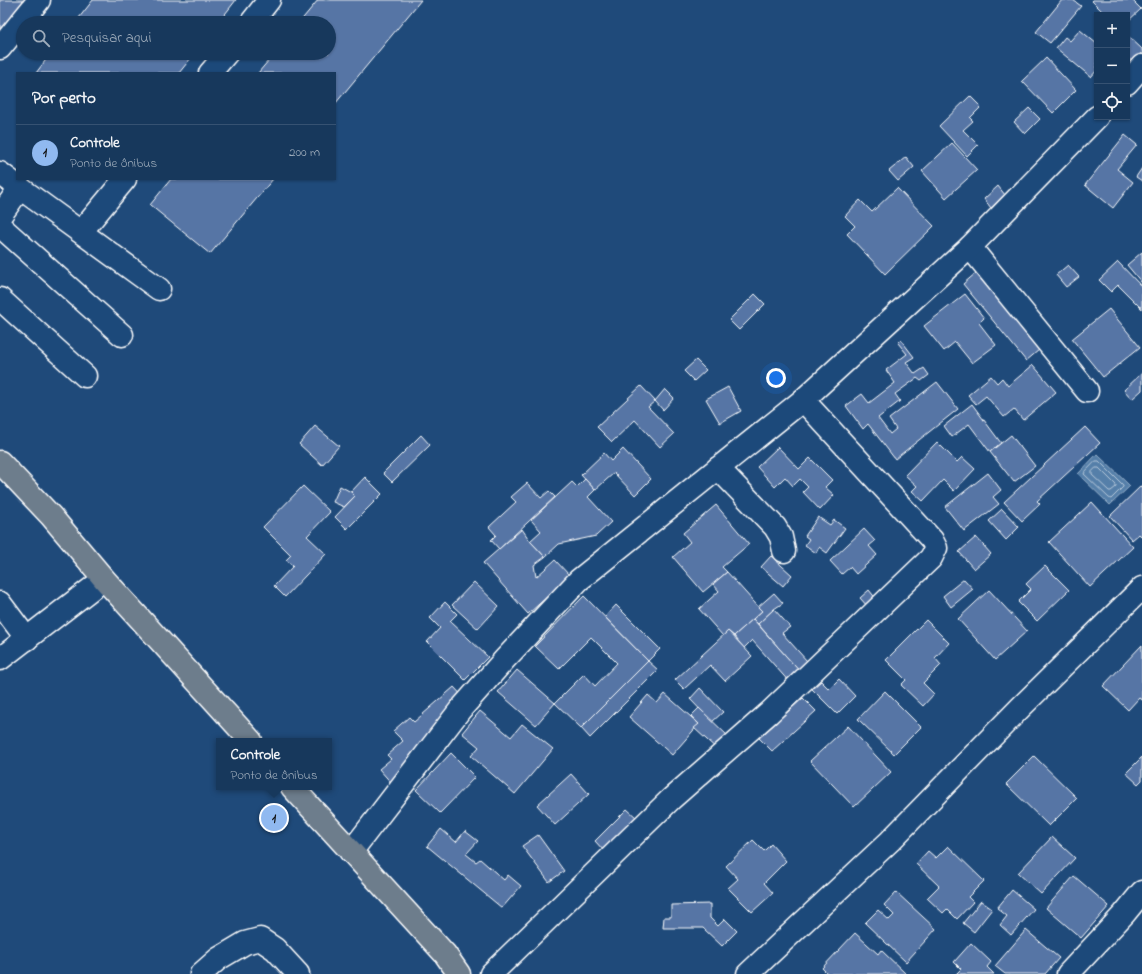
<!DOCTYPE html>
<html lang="pt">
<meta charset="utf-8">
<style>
body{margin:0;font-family:"Indie Flower",sans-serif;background:#203f62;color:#f1f3f6}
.controls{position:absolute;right:12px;top:12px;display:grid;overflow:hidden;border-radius:0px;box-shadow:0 1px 3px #0004}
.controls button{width:36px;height:36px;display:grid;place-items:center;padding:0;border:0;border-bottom:1px solid #365272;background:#17385c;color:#f1f3f6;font:20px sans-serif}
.you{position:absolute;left:776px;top:378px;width:14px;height:14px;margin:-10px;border:3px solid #fff;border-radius:50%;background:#1a73e8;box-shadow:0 0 0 6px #1a73e833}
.badge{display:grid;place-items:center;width:26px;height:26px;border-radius:50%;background:#90b9f0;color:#111;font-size:13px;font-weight:700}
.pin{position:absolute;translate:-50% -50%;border:2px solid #fff;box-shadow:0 1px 4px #0006}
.popup{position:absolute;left:216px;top:738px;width:116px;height:52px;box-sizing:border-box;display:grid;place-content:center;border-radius:0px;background:#17385c;filter:drop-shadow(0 1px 3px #0005);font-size:13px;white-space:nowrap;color:#9eacbb}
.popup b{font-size:15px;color:#f1f3f6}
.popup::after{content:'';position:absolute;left:50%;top:100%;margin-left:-8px;border:8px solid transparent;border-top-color:#17385c}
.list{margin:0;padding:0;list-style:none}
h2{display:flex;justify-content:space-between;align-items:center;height:52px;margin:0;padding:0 16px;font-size:17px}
h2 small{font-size:13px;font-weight:400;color:#9eacbb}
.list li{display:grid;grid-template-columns:26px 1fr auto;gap:12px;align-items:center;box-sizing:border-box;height:56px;padding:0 16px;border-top:1px solid #365272}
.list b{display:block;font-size:15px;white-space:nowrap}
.list p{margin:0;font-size:13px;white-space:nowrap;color:#9eacbb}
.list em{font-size:13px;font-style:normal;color:#9eacbb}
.icon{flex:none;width:22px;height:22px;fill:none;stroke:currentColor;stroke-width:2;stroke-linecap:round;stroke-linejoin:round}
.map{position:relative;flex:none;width:1142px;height:974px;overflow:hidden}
.search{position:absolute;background:#17385c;box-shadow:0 1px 3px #0004;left:16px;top:16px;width:320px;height:44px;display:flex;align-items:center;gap:10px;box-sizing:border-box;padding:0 14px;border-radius:22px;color:#9eacbb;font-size:15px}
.panel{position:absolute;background:#17385c;box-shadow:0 1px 3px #0004;left:16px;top:72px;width:320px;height:108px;border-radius:0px}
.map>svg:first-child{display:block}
.water{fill:#557fa9;stroke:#99b2cb}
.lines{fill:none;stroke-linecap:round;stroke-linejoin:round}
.shore{stroke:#bcd;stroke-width:1}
.building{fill:#5674a5;stroke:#fff}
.minor-casing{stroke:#fff;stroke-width:25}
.highway-casing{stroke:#fff;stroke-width:25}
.minor{stroke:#1f4a7a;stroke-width:22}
.highway{stroke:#6d7d8c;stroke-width:22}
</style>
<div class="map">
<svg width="1142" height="974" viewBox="0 0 1142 974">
<rect width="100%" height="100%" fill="#1f4a7a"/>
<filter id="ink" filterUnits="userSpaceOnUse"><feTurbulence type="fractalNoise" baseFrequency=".025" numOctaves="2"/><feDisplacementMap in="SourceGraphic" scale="8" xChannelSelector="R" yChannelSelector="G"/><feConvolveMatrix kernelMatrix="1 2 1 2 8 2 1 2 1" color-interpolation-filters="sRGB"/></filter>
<g filter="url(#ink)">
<polygon class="water" points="1097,454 1130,486 1110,505 1078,474"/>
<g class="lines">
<g class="shore">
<polygon points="1096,461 1099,461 1123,485 1123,487 1111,499 1109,498 1084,474 1085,472"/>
<polygon points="1096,468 1099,468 1116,485 1116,487 1111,491 1109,491 1092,475 1092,472"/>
</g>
</g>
<g class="building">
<polygon points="0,0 32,0 0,39"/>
<polygon points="93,0 236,0 218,23 75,23"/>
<polygon points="318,0 421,0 335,104 335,73 258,73 275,53 329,53 329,23 299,23"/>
<polygon points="1062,0 1073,0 1081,6 1050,43 1036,32"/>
<polygon points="1093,0 1132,0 1141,9 1127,22 1127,15 1106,15 1092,1"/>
<polygon points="1080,30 1097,44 1097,70 1091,77 1056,48 1065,37 1070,41"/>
<polygon points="1127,35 1142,49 1142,56 1135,64 1127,57"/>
<polygon points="51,53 195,53 179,73 36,73"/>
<polygon points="1046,58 1076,90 1053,113 1022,81"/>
<polygon points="970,96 981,107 970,118 973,121 963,130 978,145 967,156 939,126"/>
<polygon points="1029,108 1040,119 1025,134 1014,122"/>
<polygon points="1125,135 1137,145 1117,169 1133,182 1113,208 1085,185"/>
<polygon points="952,143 977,170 946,198 922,171"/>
<polygon points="906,157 914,167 898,181 889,171"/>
<polygon points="1142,168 1142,181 1136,177"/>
<polygon points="171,179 273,179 210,254 150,205"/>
<polygon points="998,186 1005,195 991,208 984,199"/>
<polygon points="897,188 934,226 885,274 847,234 855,226 845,216 860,200 872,212"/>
<polygon points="1142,252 1142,283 1127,265"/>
<polygon points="1118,262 1142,287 1142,309 1118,285 1111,292 1099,280"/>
<polygon points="1068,265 1079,277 1066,287 1056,275"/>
<polygon points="976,273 1039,350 1026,361 963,284"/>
<polygon points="755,294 765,304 739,330 729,320"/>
<polygon points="965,294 984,318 979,323 996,345 972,363 955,342 944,351 924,326"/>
<polygon points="1109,309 1140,347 1103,377 1072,339"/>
<polygon points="901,340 914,357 906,362 915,374 924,368 929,375 921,381 917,378 895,394 900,401 878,418 890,434 896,429 889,419 937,382 958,409 895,459 868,424 863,429 846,406 862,394 869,403 895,383 886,370 907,354 898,343"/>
<polygon points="696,360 706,370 694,381 684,371"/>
<polygon points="1033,365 1056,392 1023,420 1014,409 1004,417 986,396 976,404 968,395 991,376 997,383 1002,378 1008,386"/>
<polygon points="1142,373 1142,390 1132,399 1124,390"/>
<polygon points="641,386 655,401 648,407 674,434 660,447 635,420 612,442 597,427"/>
<polygon points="728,387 741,411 720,423 706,399"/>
<polygon points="665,389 674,398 663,410 655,401"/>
<polygon points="972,404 1001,443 990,452 969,424 952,437 944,426"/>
<polygon points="315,426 339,446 322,465 299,444"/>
<polygon points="1085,427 1100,443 1037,501 1040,504 1022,521 1004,502"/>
<polygon points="421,435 430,445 392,482 383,473"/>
<polygon points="1011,435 1035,466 1014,482 990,452"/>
<polygon points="937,442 957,462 962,457 975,469 954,491 943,480 923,501 912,491 917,486 905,475"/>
<polygon points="778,447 799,469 810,458 832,480 825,487 834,495 820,510 803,492 808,487 800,479 793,486 785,477 775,487 757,467"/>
<polygon points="623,449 651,479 635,495 614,473 595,490 581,475 604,453 611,461"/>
<polygon points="988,473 1001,490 993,497 999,504 964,531 945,507"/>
<polygon points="365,477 382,494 347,529 335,517 355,496 351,492"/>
<polygon points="585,479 595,490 588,497 611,522 596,536 559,544 545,557 530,541 541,531 531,520 572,482 577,487"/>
<polygon points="527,483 541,498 549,491 555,497 499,549 491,540 496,535 489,527 516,502 511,497"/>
<polygon points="1142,485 1142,537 1139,534 1132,540 1110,516"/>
<polygon points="303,486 330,512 307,536 326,554 285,597 274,586 293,566 286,560 291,555 263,527"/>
<polygon points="340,486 351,492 355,496 344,507 333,502"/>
<polygon points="1092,502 1133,547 1090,587 1049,542"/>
<polygon points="716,505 749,544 722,567 727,572 703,592 673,557 690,542 683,533"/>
<polygon points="1002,509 1019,527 1006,540 989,521"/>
<polygon points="818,517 830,525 834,520 845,528 827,553 819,547 816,553 805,545 809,539 805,536"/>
<polygon points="522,529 530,541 545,557 534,565 536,577 555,560 570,576 528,614 483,563"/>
<polygon points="864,529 875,541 869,546 877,555 856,574 850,567 842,574 830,561"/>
<polygon points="976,537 991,554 974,569 959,552"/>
<polygon points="771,556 792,575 783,586 761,567"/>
<polygon points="1045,566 1069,590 1037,621 1018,602 1031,589 1026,584"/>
<polygon points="727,572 762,611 734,636 728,631 723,636 699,609 719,591 713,584"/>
<polygon points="964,579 973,589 951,607 943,596"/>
<polygon points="474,582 499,606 478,629 452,605"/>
<polygon points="869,590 877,600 868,607 860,598"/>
<polygon points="989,590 1027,631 995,660 958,619"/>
<polygon points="774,593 783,603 774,609 758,624 753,619 762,611 758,607"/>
<polygon points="584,596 648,661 581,728 555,703 584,674 595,686 617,663 591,637 559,669 535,646"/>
<polygon points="445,602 457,614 450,621 488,657 465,680 427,642 440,628 430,618"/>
<polygon points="616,605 660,649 648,661 605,617"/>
<polygon points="774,609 790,627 782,633 807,661 798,670 758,624"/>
<polygon points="753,619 802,674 791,684 752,640 744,648 734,636"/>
<polygon points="926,620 949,643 935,658 941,665 923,683 934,694 923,706 901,685 906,680 886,660"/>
<polygon points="728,631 752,656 725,681 710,665 684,689 675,680"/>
<polygon points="1142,645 1142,700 1139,698 1128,710 1103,686"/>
<polygon points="648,661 658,670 590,738 581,728"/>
<polygon points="517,670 555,703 536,725 498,692"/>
<polygon points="839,679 855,696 837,714 812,689 821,681 829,689"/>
<polygon points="454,687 466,700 431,741 400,769 406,776 394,786 379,769 391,759 387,755 403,741 393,731 409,717 414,722"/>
<polygon points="700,688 723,712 712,722 690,699"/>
<polygon points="885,691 921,727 894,754 858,719"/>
<polygon points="665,694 699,724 672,755 629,717 648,695 657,703"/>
<polygon points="803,698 816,711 772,751 759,738"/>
<polygon points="699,708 731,739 719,751 694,728 699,724 691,716"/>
<polygon points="480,711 511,737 522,724 553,749 515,794 471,756 479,747 462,733"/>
<polygon points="848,726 891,772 854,807 810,761"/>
<polygon points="451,753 475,777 440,813 416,790"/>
<polygon points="1034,756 1077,798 1049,826 1006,784"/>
<polygon points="1142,757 1142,780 1138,784 1126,773"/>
<polygon points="571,774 589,794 555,825 537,805"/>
<polygon points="627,809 637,818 604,851 595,841"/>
<polygon points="441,829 456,842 465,831 478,841 466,854 476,862 480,859 504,880 508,875 521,886 502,908 427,846"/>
<polygon points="538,835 564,871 549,882 522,846"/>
<polygon points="1052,837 1075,858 1041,894 1018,873"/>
<polygon points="753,840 764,851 771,844 786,861 764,883 773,893 752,912 728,888 738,879 726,866"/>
<polygon points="948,846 984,881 968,897 973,902 957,919 947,909 943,913 927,898 939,886 916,864 928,851 936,858"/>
<polygon points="1074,876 1109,906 1081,938 1046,908"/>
<polygon points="1012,890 1034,909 1011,935 1000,925 1007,916 997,908"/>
<polygon points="896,892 936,929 906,962 865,923 878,910 889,920 894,915 884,905"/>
<polygon points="981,901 992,909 974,932 963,923"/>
<polygon points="710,904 710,918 718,926 725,919 737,931 722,946 703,928 663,928 664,917 671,917 671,905"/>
<polygon points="1026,930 1059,958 1045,974 1005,974 995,966"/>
<polygon points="855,933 878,954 881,950 906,974 828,974 822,968"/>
<polygon points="971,943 991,962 987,967 994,974 956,974 961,969 954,962"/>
</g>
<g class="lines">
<defs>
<g id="minor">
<polyline points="251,23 269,0"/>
<polyline points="0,48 39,0"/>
<polyline points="210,73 227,53"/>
<polyline points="1127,83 1142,66"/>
<polyline points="0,173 20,188"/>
<polyline points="0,216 20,188 159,289"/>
<polyline points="0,226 122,335"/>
<polyline points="81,232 125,179"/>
<polyline points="970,247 1087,391"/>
<polyline points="0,299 85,376"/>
<polyline points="718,468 775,527 781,537 784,551"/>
<polyline points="0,603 27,639"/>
<polyline points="0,659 104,579"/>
<polyline points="351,852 460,710 505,659 579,580 803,400 970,247 1097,117"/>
<polyline points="201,974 218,959 245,943 260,939 275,949 298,974"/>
<polyline points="491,974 671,799 769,713 931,558 936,548 932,540 803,400"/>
<polyline points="748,974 890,841 1021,707 1142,588"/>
<polyline points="1068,974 1124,914 1142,892"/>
</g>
<g id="highway">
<polyline points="0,462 51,516 104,579 251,741"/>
<polyline points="292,787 445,954 459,974"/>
</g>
</defs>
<use href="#minor" class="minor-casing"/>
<use href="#highway" class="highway-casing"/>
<use href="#minor" class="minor"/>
<use href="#highway" class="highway"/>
</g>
</g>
</svg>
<div class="controls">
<button>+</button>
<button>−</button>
<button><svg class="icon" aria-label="locate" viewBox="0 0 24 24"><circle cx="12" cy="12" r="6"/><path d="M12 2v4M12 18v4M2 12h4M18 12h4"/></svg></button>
</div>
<div class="you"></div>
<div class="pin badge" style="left:274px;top:818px">1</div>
<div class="popup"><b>Controle</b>Ponto de ônibus</div>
<div class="search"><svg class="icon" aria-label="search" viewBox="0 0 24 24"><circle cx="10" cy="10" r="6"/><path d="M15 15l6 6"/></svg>Pesquisar aqui</div>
<section class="panel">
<h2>Por perto<small></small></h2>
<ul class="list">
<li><span class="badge">1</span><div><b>Controle</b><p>Ponto de ônibus</p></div><em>200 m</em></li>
</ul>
</section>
</div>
